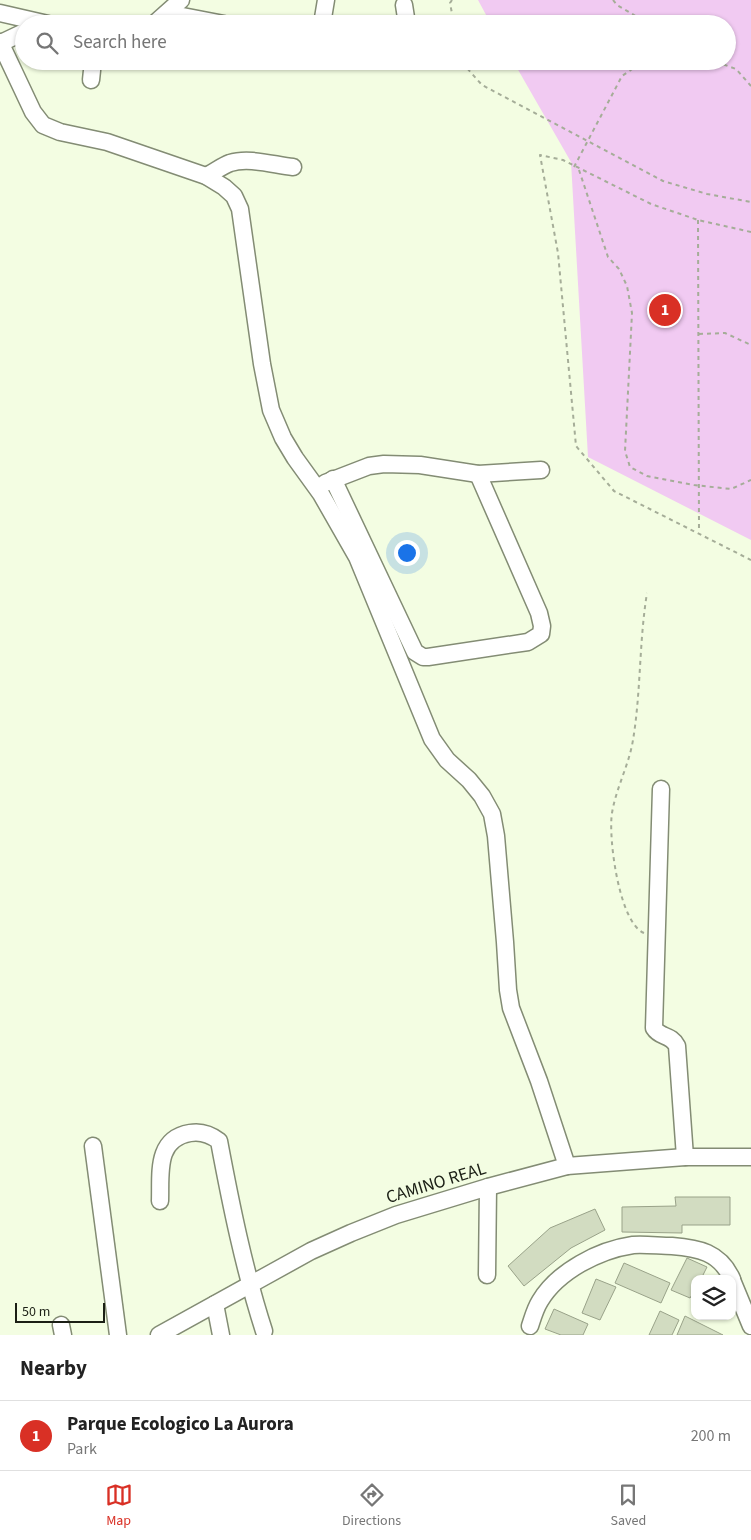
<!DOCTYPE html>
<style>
body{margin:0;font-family:"Source Sans 3",sans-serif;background:#f6f6f6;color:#222}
.controls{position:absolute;right:15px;bottom:15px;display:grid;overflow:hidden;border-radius:10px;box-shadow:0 1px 4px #0004}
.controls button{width:45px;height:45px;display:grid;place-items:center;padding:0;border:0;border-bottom:1px solid #e0e0e0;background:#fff;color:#222;font:25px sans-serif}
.scale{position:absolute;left:15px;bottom:12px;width:90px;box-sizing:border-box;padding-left:5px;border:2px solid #1b1f15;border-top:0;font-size:14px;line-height:18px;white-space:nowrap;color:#1b1f15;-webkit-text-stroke:4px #f3fde2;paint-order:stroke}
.you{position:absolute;left:406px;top:552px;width:18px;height:18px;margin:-12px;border:4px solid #fff;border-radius:50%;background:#1a73e8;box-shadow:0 0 0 8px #1a73e833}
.badge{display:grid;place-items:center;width:32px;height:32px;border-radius:50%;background:#d93025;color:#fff;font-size:16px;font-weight:700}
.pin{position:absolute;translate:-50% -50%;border:2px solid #fff;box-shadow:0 1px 5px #0006}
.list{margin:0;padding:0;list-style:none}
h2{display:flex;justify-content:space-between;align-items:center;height:65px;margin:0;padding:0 20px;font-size:21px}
h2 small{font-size:16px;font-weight:400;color:#767676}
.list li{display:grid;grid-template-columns:32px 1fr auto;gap:15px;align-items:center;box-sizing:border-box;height:70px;padding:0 20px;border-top:1px solid #e0e0e0}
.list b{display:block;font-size:19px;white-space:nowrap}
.list p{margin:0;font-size:16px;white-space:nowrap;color:#767676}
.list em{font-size:16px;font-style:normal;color:#767676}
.icon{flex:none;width:28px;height:28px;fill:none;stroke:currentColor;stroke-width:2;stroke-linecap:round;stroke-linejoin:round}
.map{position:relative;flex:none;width:751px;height:1335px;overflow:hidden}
.search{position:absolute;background:#fff;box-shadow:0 1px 4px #0004;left:15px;right:15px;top:15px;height:55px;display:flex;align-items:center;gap:12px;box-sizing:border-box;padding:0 18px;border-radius:28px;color:#767676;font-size:19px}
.sheet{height:135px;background:#fff}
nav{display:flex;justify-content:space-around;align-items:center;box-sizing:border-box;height:70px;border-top:1px solid #e0e0e0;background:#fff;font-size:14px;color:#767676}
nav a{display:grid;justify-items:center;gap:2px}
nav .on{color:#d93025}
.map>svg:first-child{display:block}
.green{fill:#f1caf2}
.building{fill:#d2dcc1;stroke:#99a289}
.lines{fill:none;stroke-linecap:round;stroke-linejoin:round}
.minor-casing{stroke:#838c74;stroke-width:19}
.path{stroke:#a5ad98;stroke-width:2;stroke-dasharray:4 4;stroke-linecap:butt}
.minor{stroke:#fff;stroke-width:16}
.labels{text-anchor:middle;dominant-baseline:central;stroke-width:4;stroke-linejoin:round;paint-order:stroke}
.street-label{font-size:18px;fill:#1b1f15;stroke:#f3fde2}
</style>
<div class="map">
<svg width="751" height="1335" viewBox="0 0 751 1335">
<rect width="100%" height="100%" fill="#f3fde2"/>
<polygon class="green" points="478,0 751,0 751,540 588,457 571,162 513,61 727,61 727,24 491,24"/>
<g class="building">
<polygon points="675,1197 730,1197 730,1225 682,1225 682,1233 622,1232 622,1207 676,1206"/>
<polygon points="595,1209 605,1230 571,1248 524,1286 508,1266 550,1228"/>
<polygon points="687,1258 707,1267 701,1279 695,1279 695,1290 690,1298 671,1290"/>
<polygon points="624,1263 670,1283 661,1303 615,1283"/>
<polygon points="596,1279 616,1287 600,1320 582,1313"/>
<polygon points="554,1309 588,1324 583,1335 561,1335 545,1329"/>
<polygon points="660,1311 679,1320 672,1335 649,1335"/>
<polygon points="685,1316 723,1335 677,1335"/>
</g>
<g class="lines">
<defs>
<g id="minor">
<polyline points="404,5 407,24"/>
<polyline points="0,13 48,24"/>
<polyline points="167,13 224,24"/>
<polyline points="154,24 181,0"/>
<polyline points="322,24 326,0"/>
<polyline points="0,42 33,112 43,125 60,132 107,142 206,176 224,187 234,196 240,209 262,364 271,410 283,438 295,458 321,494 357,557 432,739 447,760 469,780 482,796 492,814 496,836 505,942 508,990 511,1008 539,1081 567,1166"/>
<polyline points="1,43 24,32"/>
<polyline points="91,80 93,61"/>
<path d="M 206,176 C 214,172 222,166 230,163 C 249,157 274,165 293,167"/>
<polyline points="333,479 415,652 423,657 428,657 528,642 541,634 542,626 539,613 478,474"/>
<polyline points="325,483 369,466 384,464 420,465 478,474 541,470"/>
<path d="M 661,789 L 654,1028 C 660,1038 671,1034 677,1046 L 685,1157"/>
<polyline points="93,1146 118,1335"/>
<path d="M 160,1201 C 161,1174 155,1139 190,1133 C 201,1131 210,1134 219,1141 C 231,1205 244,1269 264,1331"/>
<polyline points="487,1275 488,1187"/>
<polyline points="732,1280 751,1326"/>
<polyline points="215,1304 221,1335"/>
<polyline points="61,1325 63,1335"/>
<path d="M 530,1326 C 533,1317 535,1309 540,1301 C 558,1271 599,1250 633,1245 C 645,1244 660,1246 672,1246 C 698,1248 720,1252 732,1279"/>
<polyline points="159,1335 311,1251 351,1233 396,1215 488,1187 567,1166 685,1157 751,1157"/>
</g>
</defs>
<use href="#minor" class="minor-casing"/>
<g class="path">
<polyline points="452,0 450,3 454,24"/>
<polyline points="613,0 617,5 649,24"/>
<polyline points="465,61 467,68 482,85 663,181 707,194 751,202"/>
<polyline points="574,167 622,76 635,67 717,62 736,69 751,86"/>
<polyline points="579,170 608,257 619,269 627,286 632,313 625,451 630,467 647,476 694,485 731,489 751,480"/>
<polyline points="698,220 699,532"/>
<polyline points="751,232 698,220 651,204 563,160 540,155 558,253 576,446 614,491 751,560"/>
<polyline points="699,334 725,333 751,345"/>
<path d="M 644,933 C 619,923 608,837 612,813 C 616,788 629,765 633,740 C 641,692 639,642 647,593"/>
</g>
<use href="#minor" class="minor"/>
</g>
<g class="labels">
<g class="street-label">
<text transform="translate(436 1183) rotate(-17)">CAMINO REAL</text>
</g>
</g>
</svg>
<div class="controls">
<button><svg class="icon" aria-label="layers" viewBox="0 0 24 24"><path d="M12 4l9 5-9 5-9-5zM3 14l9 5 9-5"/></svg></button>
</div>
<div class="scale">50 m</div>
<div class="you"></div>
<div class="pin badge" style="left:665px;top:310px">1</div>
<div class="search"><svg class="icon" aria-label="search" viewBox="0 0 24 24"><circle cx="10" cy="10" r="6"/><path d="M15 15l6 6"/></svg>Search here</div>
</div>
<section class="sheet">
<h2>Nearby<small></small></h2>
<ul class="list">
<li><span class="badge">1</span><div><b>Parque Ecologico La Aurora</b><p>Park</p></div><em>200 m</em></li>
</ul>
</section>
<nav>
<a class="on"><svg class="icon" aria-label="map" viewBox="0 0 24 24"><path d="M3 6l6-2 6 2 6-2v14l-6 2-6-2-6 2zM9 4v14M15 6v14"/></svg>Map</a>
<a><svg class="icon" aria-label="directions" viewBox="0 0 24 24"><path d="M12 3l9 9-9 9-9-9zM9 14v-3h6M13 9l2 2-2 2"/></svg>Directions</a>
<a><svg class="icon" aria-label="saved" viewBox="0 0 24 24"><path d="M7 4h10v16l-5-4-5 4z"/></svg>Saved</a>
</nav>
